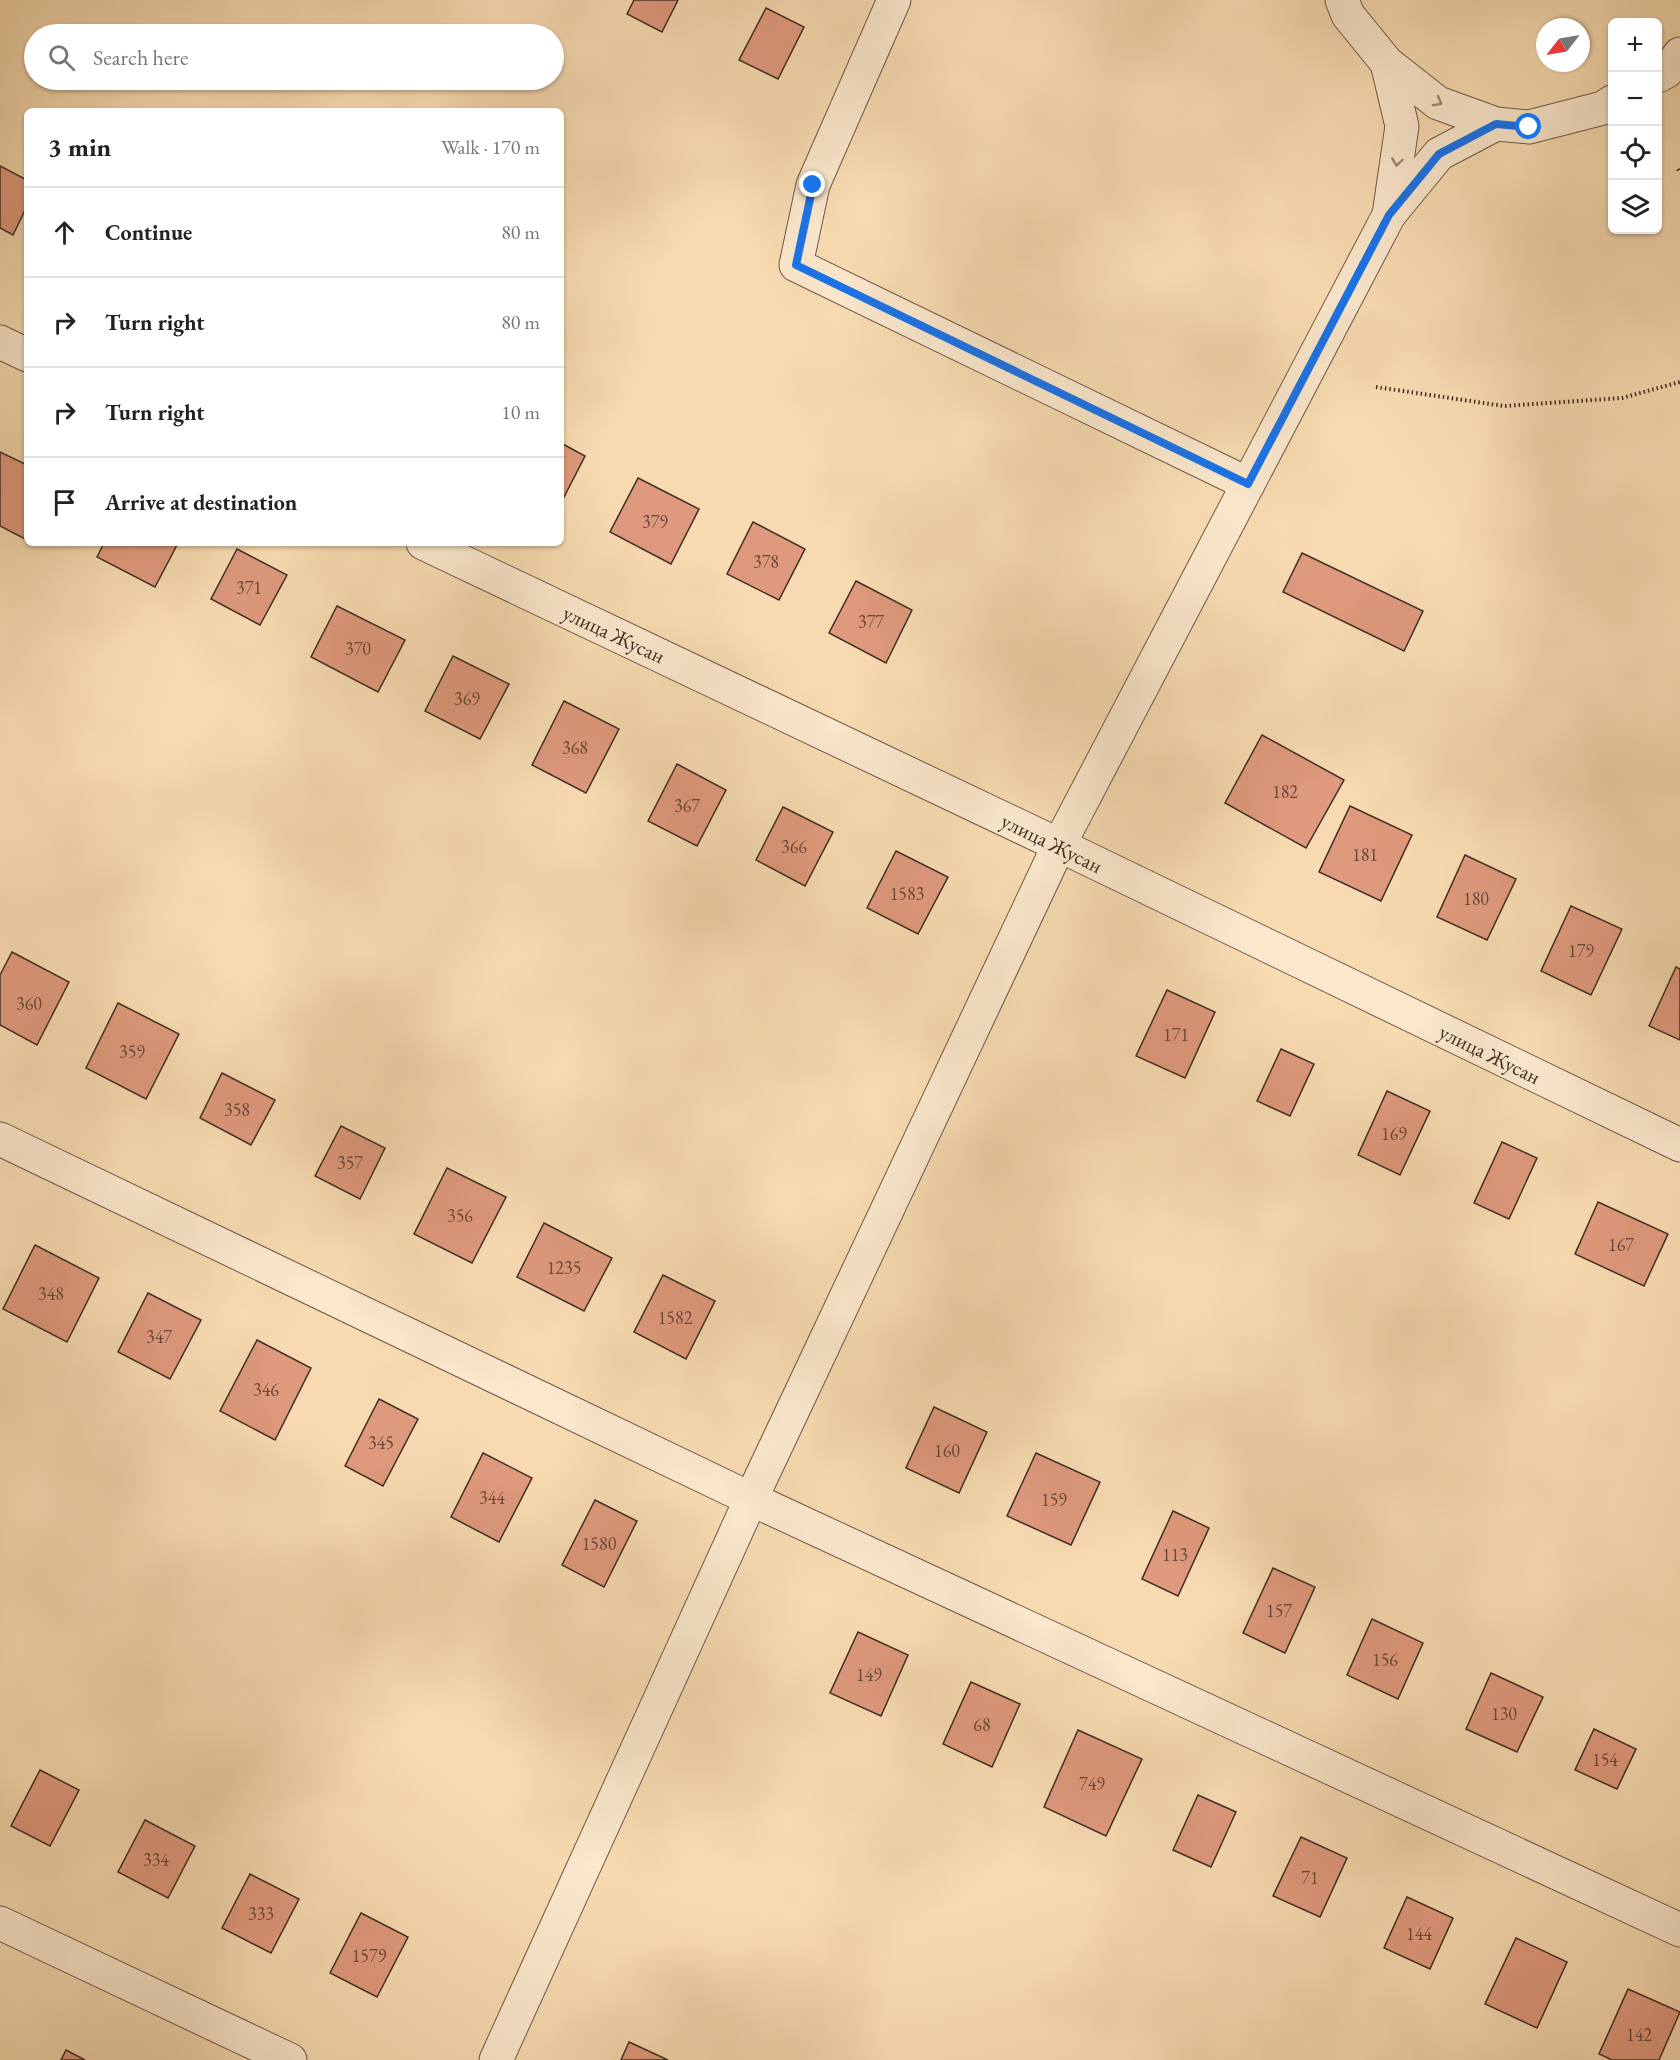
<!DOCTYPE html>
<meta charset="utf-8">
<style>
body{margin:0;font-family:"EB Garamond",serif;background:#f6f6f6;color:#222}
.controls{position:absolute;right:18px;top:18px;display:grid;overflow:hidden;border-radius:9px;box-shadow:0 2px 4px #0004}
.controls button{width:54px;height:54px;display:grid;place-items:center;padding:0;border:0;border-bottom:2px solid #e0e0e0;background:#fff;color:#222;font:30px sans-serif}
.compass{position:absolute;left:1536px;top:18px;width:54px;height:54px;border-radius:50%;background:#fff;box-shadow:0 2px 4px #0004;rotate:239deg}
.stop{position:absolute;width:18px;height:18px;margin:-14px;border:4px solid #1a73e8;border-radius:50%;background:#fff}
.stop.end{background:#1a73e8;border-color:#fff;box-shadow:0 2px 6px #0008}
.list{margin:0;padding:0;list-style:none}
h2{display:flex;justify-content:space-between;align-items:center;height:78px;margin:0;padding:0 24px;font-size:26px}
h2 small{font-size:20px;font-weight:400;color:#767676}
.list li{display:grid;grid-template-columns:39px 1fr auto;gap:18px;align-items:center;box-sizing:border-box;height:90px;padding:0 24px;border-top:2px solid #e0e0e0}
.list b{display:block;font-size:22px;white-space:nowrap}
.list em{font-size:20px;font-style:normal;color:#767676}
.icon{flex:none;width:33px;height:33px;fill:none;stroke:currentColor;stroke-width:2;stroke-linecap:round;stroke-linejoin:round}
.map{position:relative;flex:none;width:1680px;height:2060px;overflow:hidden}
.search{position:absolute;background:#fff;box-shadow:0 2px 4px #0004;left:24px;top:24px;width:540px;height:66px;display:flex;align-items:center;gap:15px;box-sizing:border-box;padding:0 21px;border-radius:33px;color:#767676;font-size:22px}
.panel{position:absolute;background:#fff;box-shadow:0 2px 4px #0004;left:24px;top:108px;width:540px;height:438px;border-radius:9px}
.map>svg:first-child{display:block}
.building{fill:#df997c;stroke:#402e25;stroke-width:1.5}
.lines{fill:none;stroke-linecap:round;stroke-linejoin:round}
.minor-casing{stroke:#6e5948;stroke-width:35}
.path{stroke:#402e25;stroke-width:4;stroke-dasharray:1.5 3;stroke-linecap:butt}
.minor{stroke:#fae7cc;stroke-width:33}
.oneway{stroke:#9d8a78}
.route{stroke:#1a73e8;stroke-width:8}
.labels{text-anchor:middle;dominant-baseline:central;stroke-width:4.5;stroke-linejoin:round;paint-order:stroke}
.number-label{font-size:18px;fill:#68493b}
.street-label{font-size:21px;fill:#402e25;stroke:#fae7cc}
</style>
<div class="map">
<svg width="1680" height="2060" viewBox="0 0 1680 2060">
<rect width="100%" height="100%" fill="#f7dab0"/>
<filter id="stains"><feTurbulence type="fractalNoise" baseFrequency=".00333" numOctaves="4"/><feColorMatrix values="0 0 0 0 .2 0 0 0 0 .09 0 0 0 0 .02 0 0 0 .5 -.17"/></filter>
<radialGradient id="worn" r=".72"><stop offset=".6" stop-color="#630" stop-opacity="0"/><stop offset="1" stop-color="#630" stop-opacity=".3"/></radialGradient>
<g class="building">
<polygon points="634,0 678,0 662,32 627,14"/>
<polygon points="766,8 804,27 778,79 739,60"/>
<polygon points="0,166 27,180 27,206 13,235 0,228"/>
<polygon points="561,443 585,456 562,501 561,501"/>
<polygon points="0,452 27,465 27,540 0,526"/>
<polygon points="638,478 699,509 671,564 610,532"/>
<polygon points="753,522 805,549 779,600 727,574"/>
<polygon points="104,543 178,543 155,587 97,557"/>
<polygon points="237,549 287,575 260,625 211,599"/>
<polygon points="1302,553 1423,611 1404,651 1283,592"/>
<polygon points="856,581 912,610 886,663 829,633"/>
<polygon points="337,606 405,640 378,692 311,657"/>
<polygon points="453,656 509,684 480,739 425,711"/>
<polygon points="564,701 619,729 586,793 532,765"/>
<polygon points="1262,735 1344,780 1306,848 1225,803"/>
<polygon points="677,764 726,790 697,846 648,821"/>
<polygon points="1350,806 1412,835 1381,901 1319,872"/>
<polygon points="783,807 833,832 805,886 756,860"/>
<polygon points="896,851 948,877 918,934 867,908"/>
<polygon points="1465,855 1516,879 1487,940 1437,917"/>
<polygon points="1571,906 1622,929 1591,995 1541,971"/>
<polygon points="12,952 69,982 37,1045 0,1025 0,975"/>
<polygon points="1676,967 1680,969 1680,1040 1649,1026"/>
<polygon points="1167,990 1215,1012 1185,1078 1136,1056"/>
<polygon points="118,1003 179,1034 146,1099 86,1068"/>
<polygon points="1281,1049 1314,1064 1290,1116 1257,1101"/>
<polygon points="222,1073 275,1100 251,1145 200,1118"/>
<polygon points="1387,1091 1430,1111 1400,1175 1358,1155"/>
<polygon points="341,1126 385,1148 360,1199 315,1176"/>
<polygon points="1502,1142 1537,1158 1509,1219 1474,1203"/>
<polygon points="447,1168 506,1197 472,1263 414,1234"/>
<polygon points="1598,1202 1668,1234 1644,1286 1575,1254"/>
<polygon points="544,1223 612,1258 584,1311 517,1277"/>
<polygon points="35,1245 99,1278 67,1342 3,1309"/>
<polygon points="663,1275 715,1301 686,1359 634,1332"/>
<polygon points="148,1293 201,1320 170,1379 118,1352"/>
<polygon points="257,1340 311,1368 275,1440 220,1411"/>
<polygon points="379,1399 418,1419 383,1486 345,1466"/>
<polygon points="934,1407 987,1432 959,1493 906,1468"/>
<polygon points="483,1453 532,1478 499,1542 451,1517"/>
<polygon points="1036,1453 1100,1482 1071,1545 1007,1516"/>
<polygon points="595,1500 637,1521 604,1587 562,1565"/>
<polygon points="1173,1511 1209,1528 1178,1596 1142,1579"/>
<polygon points="1273,1568 1315,1587 1285,1653 1243,1633"/>
<polygon points="1372,1619 1423,1643 1398,1699 1347,1675"/>
<polygon points="858,1632 908,1655 881,1716 830,1693"/>
<polygon points="1491,1673 1543,1697 1517,1752 1466,1729"/>
<polygon points="971,1682 1020,1704 992,1767 943,1744"/>
<polygon points="1594,1729 1636,1749 1617,1789 1575,1770"/>
<polygon points="1078,1730 1142,1759 1106,1836 1044,1807"/>
<polygon points="40,1770 79,1790 50,1846 11,1826"/>
<polygon points="1198,1795 1236,1812 1211,1867 1173,1850"/>
<polygon points="145,1820 195,1846 168,1898 118,1872"/>
<polygon points="1301,1837 1347,1858 1320,1917 1273,1896"/>
<polygon points="250,1874 299,1899 271,1953 222,1928"/>
<polygon points="1407,1897 1453,1918 1430,1969 1384,1948"/>
<polygon points="361,1913 408,1937 377,1997 330,1973"/>
<polygon points="1516,1938 1567,1962 1537,2028 1485,2004"/>
<polygon points="1628,1989 1680,2012 1659,2060 1612,2060 1599,2054"/>
<polygon points="629,2042 668,2060 621,2060"/>
<polygon points="66,2050 85,2060 61,2060"/>
</g>
<g class="lines">
<defs>
<g id="minor">
<polyline points="894,0 813,185 796,265 1248,484"/>
<polyline points="1342,0 1348,15 1387,63 1438,103 1496,124 1529,127 1603,108 1612,102"/>
<polyline points="1387,63 1402,126 1389,215"/>
<polyline points="1658,76 1667,71 1680,54"/>
<polyline points="0,342 27,355"/>
<polyline points="423,543 1059,845 1680,1145"/>
<polyline points="0,1139 751,1499 1680,1930"/>
<polyline points="0,1923 290,2060"/>
<polyline points="496,2060 751,1499 1059,845 1389,215 1439,154 1496,124"/>
</g>
</defs>
<use href="#minor" class="minor-casing"/>
<g class="path">
<polyline points="1678,169 1680,173"/>
<polyline points="1376,387 1504,406 1622,398 1680,382"/>
</g>
<use href="#minor" class="minor"/>
</g>
<defs><path id="oneway-chevron" d="M-2-3.5L2.5 0L-2 3.5" fill="none" stroke-width="1.6" stroke-linecap="round" stroke-linejoin="round" transform="scale(1.5)"/></defs>
<g class="oneway">
<use href="#oneway-chevron" transform="translate(1438 102) rotate(29)"/>
<use href="#oneway-chevron" transform="translate(1397 162) rotate(98)"/>
</g>
<g class="lines">
<polyline class="route" points="813,185 796,265 1248,484 1389,215 1439,154 1496,124 1529,127"/>
</g>
<g class="labels">
<g class="number-label">
<text x="655" y="521">379</text>
<text x="766" y="561">378</text>
<text x="249" y="587">371</text>
<text x="871" y="621">377</text>
<text x="358" y="648">370</text>
<text x="467" y="698">369</text>
<text x="575" y="747">368</text>
<text x="1285" y="791">182</text>
<text x="687" y="805">367</text>
<text x="794" y="846">366</text>
<text x="1365" y="854">181</text>
<text x="907" y="893">1583</text>
<text x="1476" y="898">180</text>
<text x="1581" y="950">179</text>
<text x="29" y="1003">360</text>
<text x="1176" y="1034">171</text>
<text x="132" y="1051">359</text>
<text x="237" y="1109">358</text>
<text x="1394" y="1133">169</text>
<text x="350" y="1162">357</text>
<text x="460" y="1215">356</text>
<text x="1621" y="1244">167</text>
<text x="564" y="1267">1235</text>
<text x="51" y="1293">348</text>
<text x="675" y="1317">1582</text>
<text x="159" y="1336">347</text>
<text x="266" y="1389">346</text>
<text x="381" y="1442">345</text>
<text x="947" y="1450">160</text>
<text x="492" y="1497">344</text>
<text x="1054" y="1499">159</text>
<text x="599" y="1543">1580</text>
<text x="1175" y="1554">113</text>
<text x="1279" y="1610">157</text>
<text x="1385" y="1659">156</text>
<text x="869" y="1674">149</text>
<text x="1504" y="1713">130</text>
<text x="982" y="1724">68</text>
<text x="1605" y="1759">154</text>
<text x="1092" y="1783">749</text>
<text x="156" y="1859">334</text>
<text x="1310" y="1877">71</text>
<text x="261" y="1913">333</text>
<text x="1419" y="1933">144</text>
<text x="369" y="1955">1579</text>
<text x="1639" y="2034">142</text>
</g>
<g class="street-label">
<text transform="translate(614 634) rotate(25)">улица Жусан</text>
<text transform="translate(1052 843) rotate(26)">улица Жусан</text>
<text transform="translate(1490 1054) rotate(26)">улица Жусан</text>
</g>
</g>
<rect width="100%" height="100%" filter="url(#stains)"/>
<rect width="100%" height="100%" fill="url(#worn)"/>
</svg>
<div class="controls">
<button>+</button>
<button>−</button>
<button><svg class="icon" aria-label="locate" viewBox="0 0 24 24"><circle cx="12" cy="12" r="6"/><path d="M12 2v4M12 18v4M2 12h4M18 12h4"/></svg></button>
<button><svg class="icon" aria-label="layers" viewBox="0 0 24 24"><path d="M12 4l9 5-9 5-9-5zM3 14l9 5 9-5"/></svg></button>
</div>
<svg class="compass" viewBox="-18 -18 36 36"><path d="M0-13l5 13h-10z" fill="#e53935"/><path d="M0 13l5-13h-10z" fill="#767676"/></svg>
<div class="stop" style="left:1529px;top:127px"></div>
<div class="stop end" style="left:813px;top:185px"></div>
<div class="search"><svg class="icon" aria-label="search" viewBox="0 0 24 24"><circle cx="10" cy="10" r="6"/><path d="M15 15l6 6"/></svg>Search here</div>
<section class="panel">
<h2>3 min<small>Walk · 170 m</small></h2>
<ul class="list">
<li><svg class="icon" aria-label="ahead" viewBox="0 0 24 24"><path d="M12 20V5M6 11l6-6 6 6"/></svg><div><b>Continue</b></div><em>80 m</em></li>
<li><svg class="icon" aria-label="right" viewBox="0 0 24 24"><path d="M7 20v-9h11M14 6l5 5-5 5"/></svg><div><b>Turn right</b></div><em>80 m</em></li>
<li><svg class="icon" aria-label="right" viewBox="0 0 24 24"><path d="M7 20v-9h11M14 6l5 5-5 5"/></svg><div><b>Turn right</b></div><em>10 m</em></li>
<li><svg class="icon" aria-label="arrive" viewBox="0 0 24 24"><path d="M6 21V4h12l-3 4 3 4H6"/></svg><div><b>Arrive at destination</b></div></li>
</ul>
</section>
</div>
